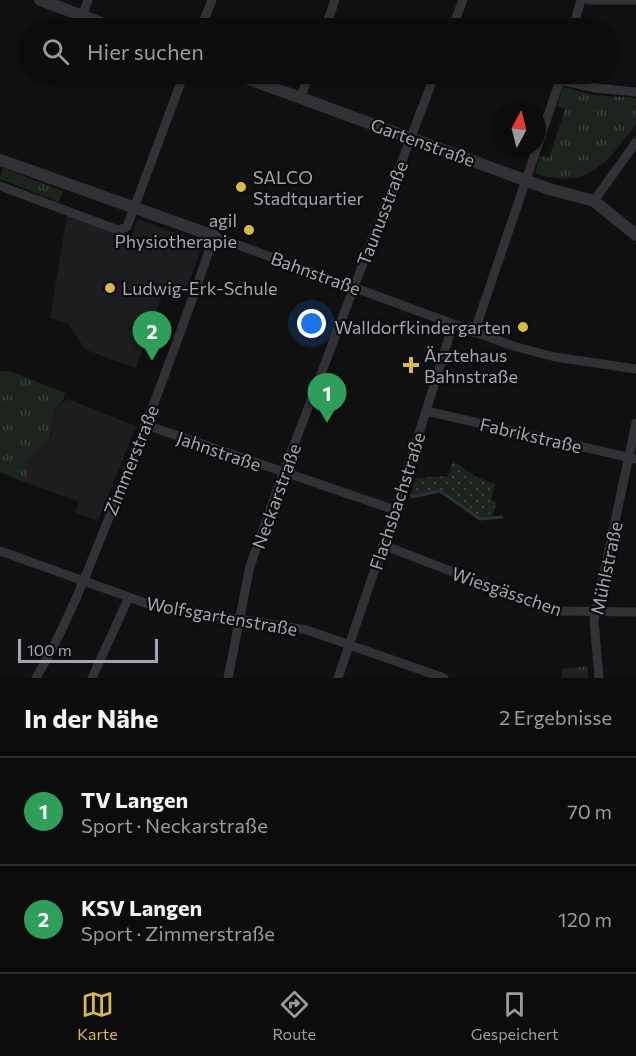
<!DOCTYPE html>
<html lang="de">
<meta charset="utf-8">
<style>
body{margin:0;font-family:Commissioner,sans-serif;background:#1a1a1b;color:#f1f3f6}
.compass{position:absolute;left:492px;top:102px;width:54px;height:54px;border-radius:50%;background:#0c0c0d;box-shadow:0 2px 4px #0004;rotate:7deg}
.scale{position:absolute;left:18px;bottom:15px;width:140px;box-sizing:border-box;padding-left:6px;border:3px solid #a3a6b1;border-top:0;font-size:16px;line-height:21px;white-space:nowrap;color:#a3a6b1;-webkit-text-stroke:4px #0c0b0c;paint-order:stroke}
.you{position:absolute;left:312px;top:324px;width:21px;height:21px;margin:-15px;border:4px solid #fff;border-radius:50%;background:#1a73e8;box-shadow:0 0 0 9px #1a73e833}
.badge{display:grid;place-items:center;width:39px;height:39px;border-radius:50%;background:#dbbb3e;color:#fff;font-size:20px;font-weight:700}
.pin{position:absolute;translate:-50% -50px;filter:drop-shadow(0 2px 3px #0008)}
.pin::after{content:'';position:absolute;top:32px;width:21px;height:18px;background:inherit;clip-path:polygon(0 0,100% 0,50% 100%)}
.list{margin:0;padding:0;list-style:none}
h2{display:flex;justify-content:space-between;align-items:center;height:78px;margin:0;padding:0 24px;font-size:26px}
h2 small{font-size:20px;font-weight:400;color:#9a9b9d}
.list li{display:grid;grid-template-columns:39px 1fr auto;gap:18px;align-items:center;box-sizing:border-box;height:108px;padding:0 24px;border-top:2px solid #2c2c2e}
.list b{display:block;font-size:22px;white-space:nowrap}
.list p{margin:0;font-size:20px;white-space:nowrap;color:#9a9b9d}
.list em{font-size:20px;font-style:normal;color:#9a9b9d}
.icon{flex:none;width:33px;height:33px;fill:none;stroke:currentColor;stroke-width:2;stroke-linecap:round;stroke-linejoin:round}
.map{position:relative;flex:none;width:636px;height:678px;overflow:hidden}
.search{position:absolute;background:#0c0c0d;box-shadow:0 2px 4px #0004;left:18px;right:18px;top:18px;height:66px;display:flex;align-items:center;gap:15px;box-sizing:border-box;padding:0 21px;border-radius:33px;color:#9a9b9d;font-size:22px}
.sheet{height:294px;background:#0c0c0d}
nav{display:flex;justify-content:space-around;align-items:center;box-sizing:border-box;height:84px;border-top:2px solid #2c2c2e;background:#0c0c0d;font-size:16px;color:#9a9b9d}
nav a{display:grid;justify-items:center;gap:3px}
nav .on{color:#dbbb3e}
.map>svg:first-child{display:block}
.built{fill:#1d1c1e}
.park{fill:url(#park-tufts)}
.garden{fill:url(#garden-dots)}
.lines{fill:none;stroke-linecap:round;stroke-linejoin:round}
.stream{stroke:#2b3138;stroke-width:3}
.minor{stroke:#323236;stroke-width:9}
.tertiary{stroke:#323236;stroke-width:12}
.poi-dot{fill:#dbbb3e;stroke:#0c0b0c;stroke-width:2}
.labels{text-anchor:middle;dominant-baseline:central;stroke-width:4.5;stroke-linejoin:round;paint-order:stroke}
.street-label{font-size:18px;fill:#a3a6b1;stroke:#0c0b0c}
.poi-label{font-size:18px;fill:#a3a6b1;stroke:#0c0b0c;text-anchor:start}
</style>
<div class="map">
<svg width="636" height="678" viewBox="0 0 636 678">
<defs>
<pattern id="park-tufts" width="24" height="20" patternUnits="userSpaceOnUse" patternTransform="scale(1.5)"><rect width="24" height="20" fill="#1d241e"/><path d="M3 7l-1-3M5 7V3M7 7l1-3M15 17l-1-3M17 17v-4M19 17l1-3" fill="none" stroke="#3b413c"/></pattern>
<pattern id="garden-dots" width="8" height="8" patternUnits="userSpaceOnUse" patternTransform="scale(1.5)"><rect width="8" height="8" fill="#1d241e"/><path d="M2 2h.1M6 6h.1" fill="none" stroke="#3b413c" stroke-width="1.8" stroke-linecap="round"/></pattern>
</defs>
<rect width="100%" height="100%" fill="#101011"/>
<g class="built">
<polygon points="67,215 131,238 137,219 203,243 186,292 166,284 136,368 86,350 68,324 50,318"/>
<polygon points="68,399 136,426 98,521 75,513 79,502 27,483 27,464 51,435 55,408"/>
</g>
<g class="park">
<path d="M 563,87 L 593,95 L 636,98 C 636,106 636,115 636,122 C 635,128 627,136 623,141 C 598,174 576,187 535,173 L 540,156 L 549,158 L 565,109 L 557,106 Z"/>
<polygon points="3,168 63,191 59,202 0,179"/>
<path d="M 0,371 L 13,372 L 65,393 L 63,401 L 55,408 C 51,443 48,439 27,464 L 27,483 L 0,472 Z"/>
<polygon points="587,666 588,678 562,678 562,669"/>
</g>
<polygon class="garden" points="453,461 476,477 495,484 491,500 497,502 492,517 480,518 441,490 410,497 416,478 448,476"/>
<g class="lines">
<polyline class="stream" points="412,497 440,491 480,519 502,517"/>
<g class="minor">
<polyline points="589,0 636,0"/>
<polyline points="82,16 88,0"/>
<polyline points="201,28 212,0"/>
<polyline points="325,28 335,0"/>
<polyline points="452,28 463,0"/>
<polyline points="573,28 581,0"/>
<polyline points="560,80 595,88 636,92"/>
<polyline points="301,97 309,74"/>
<polyline points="0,186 118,230 127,227 184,74"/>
<polyline points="594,201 636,142"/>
<polyline points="474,333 562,74"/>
<polyline points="426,411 636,459"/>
<polyline points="146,425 395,510"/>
<polyline points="383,545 554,611 636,612"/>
<polyline points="0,551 151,605 307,630 444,678"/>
<path d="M 36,678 C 69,622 92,560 116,500 C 151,413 184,325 214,236 L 513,346 L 555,357 L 636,369"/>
<polyline points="92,678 128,599"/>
<polyline points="228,678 250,566 283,474 435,74"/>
<polyline points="338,678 398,501 453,324"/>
<polyline points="599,678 594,620 636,423"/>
</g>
<g class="tertiary">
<polyline points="40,0 115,28"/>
<polyline points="235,74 549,189 594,201 636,235"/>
<polyline points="0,160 214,236"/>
</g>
</g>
<g class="poi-dot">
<circle cx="241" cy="187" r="6"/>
<circle cx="249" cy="230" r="6"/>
<circle cx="110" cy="288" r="6"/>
<circle cx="523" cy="327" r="6"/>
<path d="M408 356h6v6h6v6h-6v6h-6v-6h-6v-6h6z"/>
</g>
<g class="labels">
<g class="street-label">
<text transform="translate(423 142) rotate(20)">Gartenstraße</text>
<text transform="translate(382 213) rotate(-69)">Taunusstraße</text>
<text transform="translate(316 273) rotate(20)">Bahnstraße</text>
<text transform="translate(531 435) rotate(13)">Fabrikstraße</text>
<text transform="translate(219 451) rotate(19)">Jahnstraße</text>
<text transform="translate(131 460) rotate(-68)">Zimmerstraße</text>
<text transform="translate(276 496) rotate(-70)">Neckarstraße</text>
<text transform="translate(397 501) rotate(-72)">Flachsbachstraße</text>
<text transform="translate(606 568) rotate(-78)">Mühlstraße</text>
<text transform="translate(507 591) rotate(19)">Wiesgässchen</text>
<text transform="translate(222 616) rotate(10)">Wolfsgartenstraße</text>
</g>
<g class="poi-label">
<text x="253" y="177">SALCO<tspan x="253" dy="21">Stadtquartier</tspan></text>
<text x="237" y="220" text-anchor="end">agil<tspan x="237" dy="21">Physiotherapie</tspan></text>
<text x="122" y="288">Ludwig-Erk-Schule</text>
<text x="511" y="327" text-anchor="end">Walldorfkindergarten</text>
<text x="424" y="355">Ärztehaus<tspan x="424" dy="21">Bahnstraße</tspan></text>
</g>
</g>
</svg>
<svg class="compass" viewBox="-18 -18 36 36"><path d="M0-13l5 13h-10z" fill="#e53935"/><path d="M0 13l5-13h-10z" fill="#9a9b9d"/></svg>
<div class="scale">100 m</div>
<div class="you"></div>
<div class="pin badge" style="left:327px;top:423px;background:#2e9e5b">1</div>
<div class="pin badge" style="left:152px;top:361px;background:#2e9e5b">2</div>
<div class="search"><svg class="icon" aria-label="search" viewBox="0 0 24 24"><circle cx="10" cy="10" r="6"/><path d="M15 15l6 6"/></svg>Hier suchen</div>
</div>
<section class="sheet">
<h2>In der Nähe<small>2 Ergebnisse</small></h2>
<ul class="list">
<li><span class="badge" style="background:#2e9e5b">1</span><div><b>TV Langen</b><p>Sport · Neckarstraße</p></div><em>70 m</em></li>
<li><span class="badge" style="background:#2e9e5b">2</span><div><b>KSV Langen</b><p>Sport · Zimmerstraße</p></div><em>120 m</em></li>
</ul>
</section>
<nav>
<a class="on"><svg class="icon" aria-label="map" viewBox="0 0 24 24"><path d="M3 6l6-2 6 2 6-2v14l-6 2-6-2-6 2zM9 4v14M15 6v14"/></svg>Karte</a>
<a><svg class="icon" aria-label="directions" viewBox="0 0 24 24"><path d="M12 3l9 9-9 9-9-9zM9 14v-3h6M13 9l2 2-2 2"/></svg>Route</a>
<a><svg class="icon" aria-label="saved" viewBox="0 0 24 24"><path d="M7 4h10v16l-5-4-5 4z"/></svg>Gespeichert</a>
</nav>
